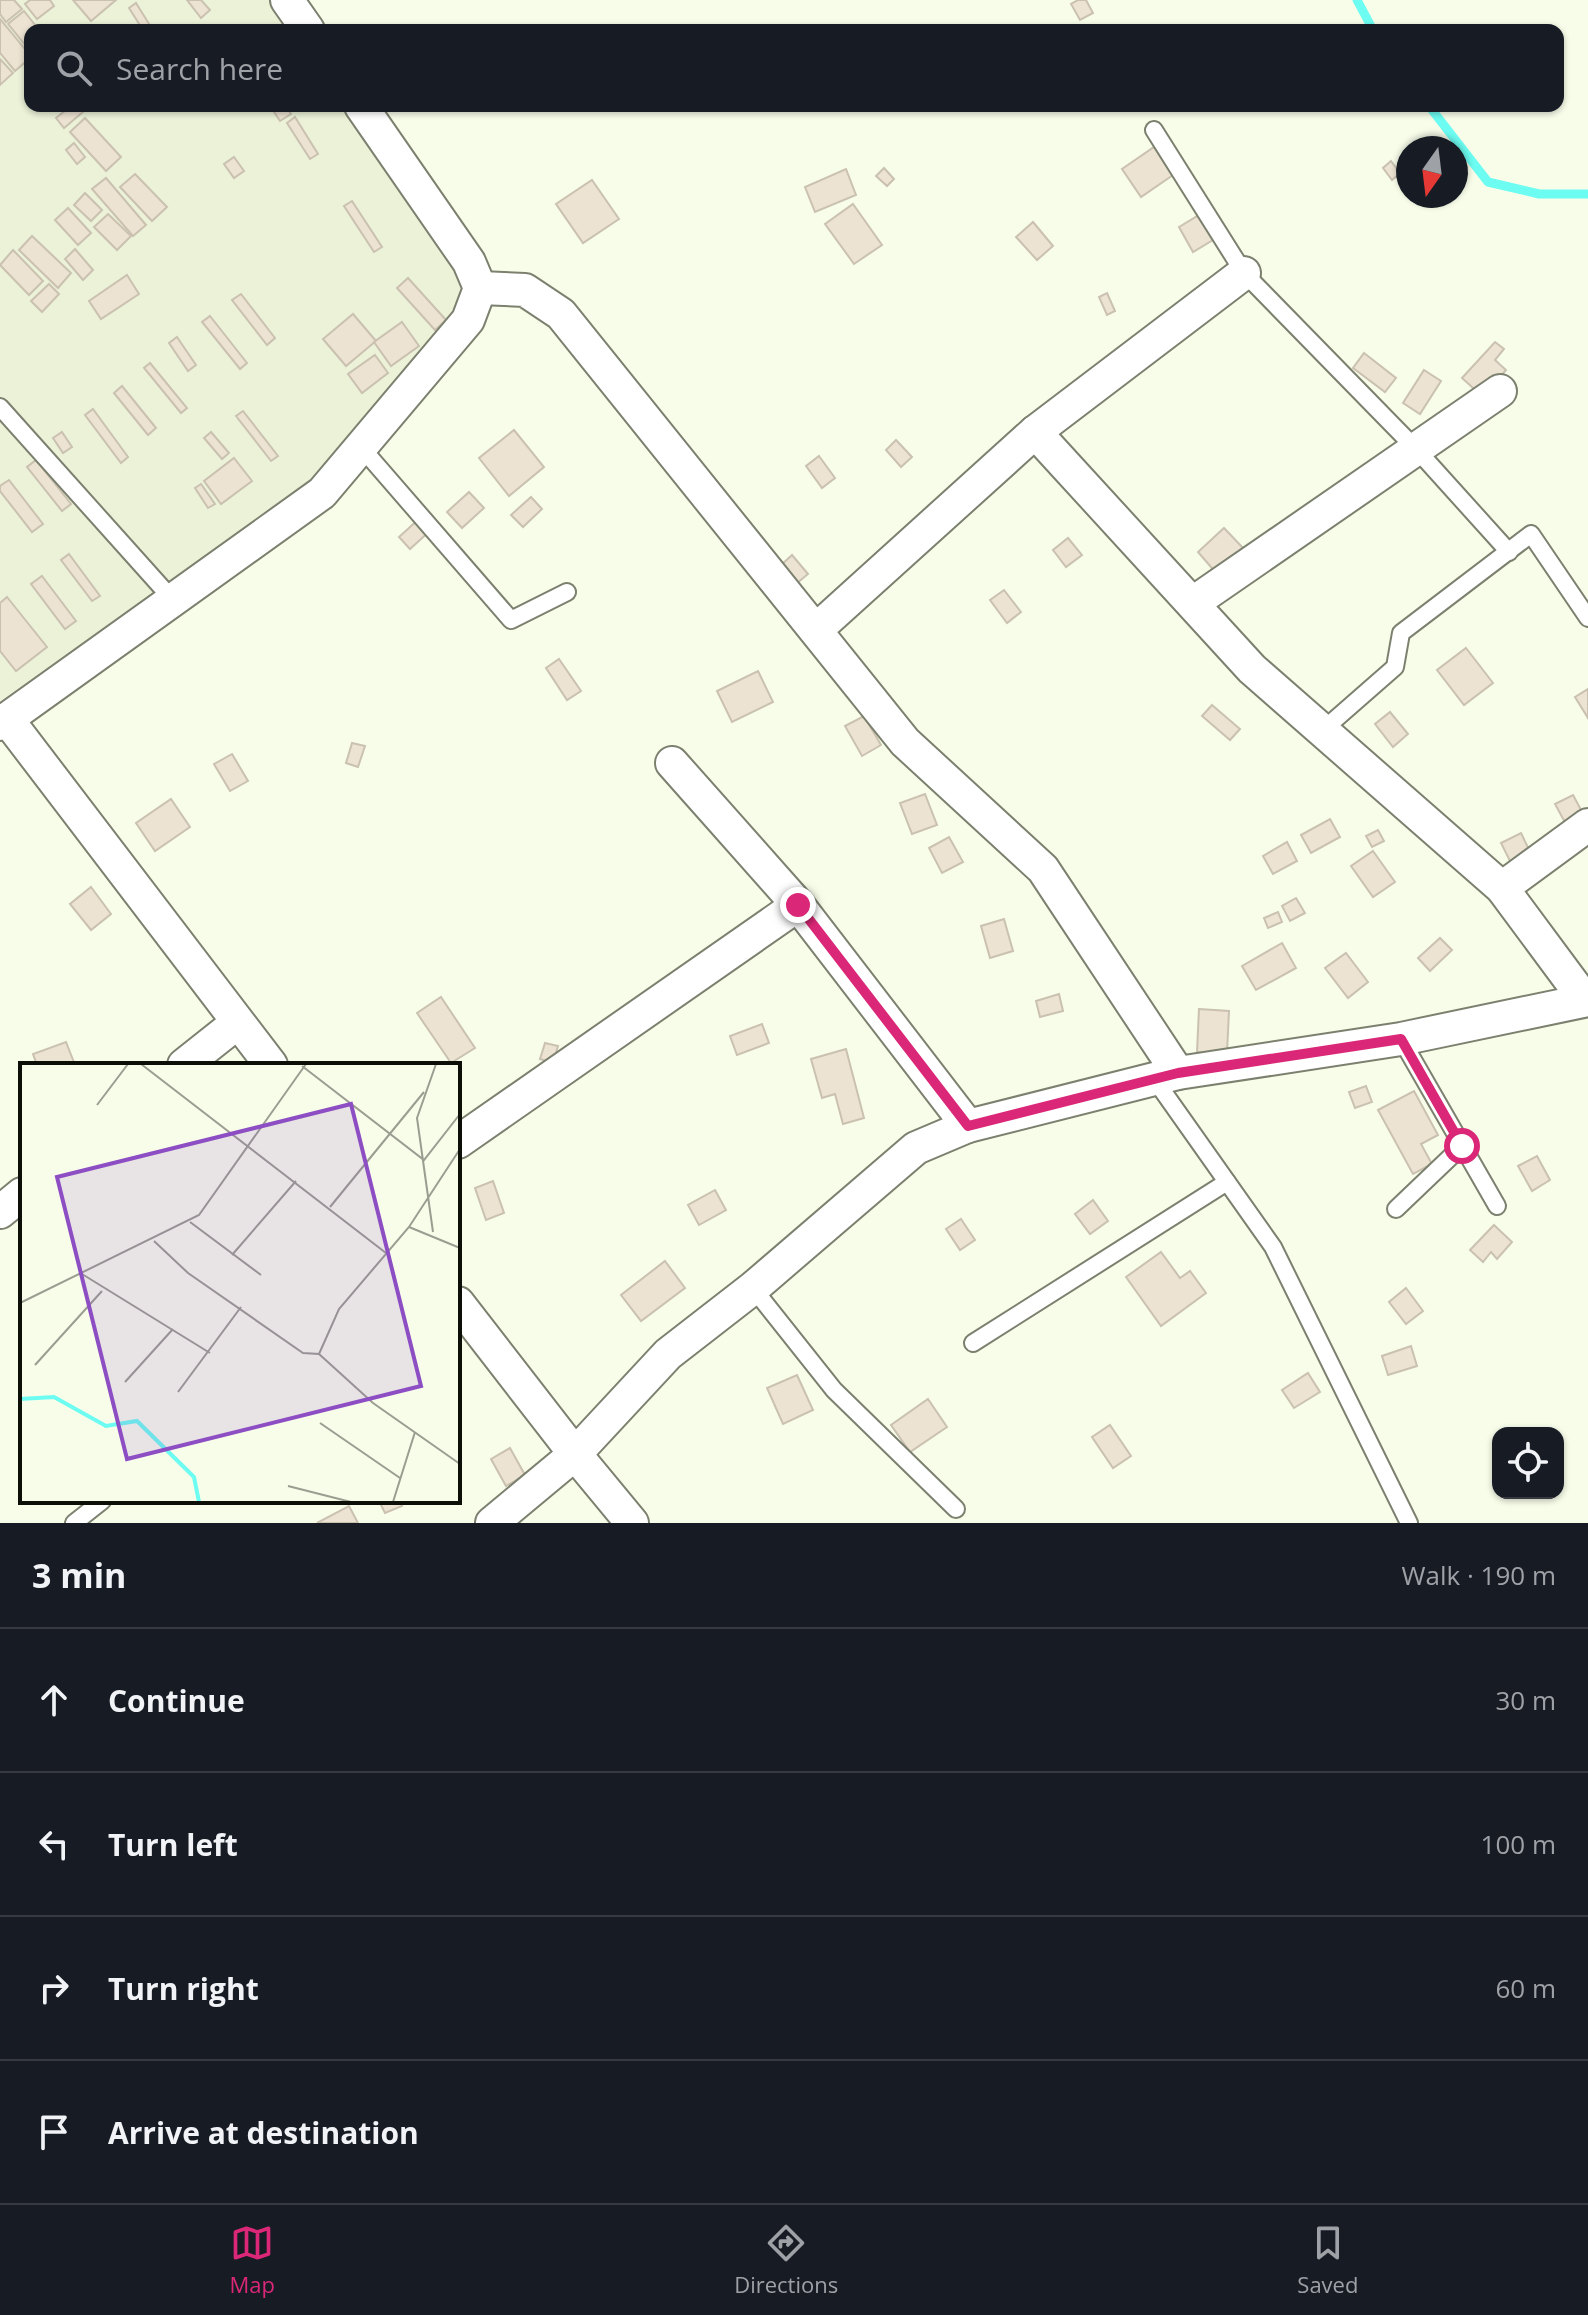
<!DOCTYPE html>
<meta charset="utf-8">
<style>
body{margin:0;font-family:"Open Sans",sans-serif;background:#20242c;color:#f1f3f6}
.controls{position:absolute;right:24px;bottom:24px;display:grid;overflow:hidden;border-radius:16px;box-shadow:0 2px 6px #0004}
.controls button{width:72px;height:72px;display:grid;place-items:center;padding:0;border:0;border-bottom:2px solid #363941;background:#171b24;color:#f1f3f6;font:40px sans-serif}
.compass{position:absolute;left:1396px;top:136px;width:72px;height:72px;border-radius:50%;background:#171b24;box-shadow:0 2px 6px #0004;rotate:194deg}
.stop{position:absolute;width:24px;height:24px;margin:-18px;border:6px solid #db2777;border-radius:50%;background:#fff}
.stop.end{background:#db2777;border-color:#fff;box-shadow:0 2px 8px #0008}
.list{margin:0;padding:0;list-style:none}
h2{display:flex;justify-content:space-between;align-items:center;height:104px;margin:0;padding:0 32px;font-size:34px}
h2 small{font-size:26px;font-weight:400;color:#9ea1a6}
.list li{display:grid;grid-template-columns:52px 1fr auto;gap:24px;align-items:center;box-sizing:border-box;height:144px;padding:0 32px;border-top:2px solid #363941}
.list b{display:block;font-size:30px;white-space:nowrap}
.list em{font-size:26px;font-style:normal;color:#9ea1a6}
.icon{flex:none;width:44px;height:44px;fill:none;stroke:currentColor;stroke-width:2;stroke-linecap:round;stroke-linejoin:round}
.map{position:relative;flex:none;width:1588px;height:1523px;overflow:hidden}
.search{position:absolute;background:#171b24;box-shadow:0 2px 6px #0004;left:24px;right:24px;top:24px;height:88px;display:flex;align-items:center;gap:20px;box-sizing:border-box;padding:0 28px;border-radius:16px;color:#9ea1a6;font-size:30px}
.sheet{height:680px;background:#171b24}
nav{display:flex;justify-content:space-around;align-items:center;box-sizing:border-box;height:112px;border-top:2px solid #363941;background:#171b24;font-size:22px;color:#9ea1a6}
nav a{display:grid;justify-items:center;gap:4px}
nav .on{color:#db2777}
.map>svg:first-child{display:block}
.built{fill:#ebf2d8}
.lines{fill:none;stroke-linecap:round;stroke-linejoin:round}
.stream{stroke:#6cfcf1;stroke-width:9}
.building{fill:#ece3d2;stroke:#cac1b0;stroke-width:2}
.lane-casing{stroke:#7c806f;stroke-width:20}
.street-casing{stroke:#7c806f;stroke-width:36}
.lane{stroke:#fff;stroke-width:16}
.street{stroke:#fff;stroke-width:32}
.route{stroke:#db2777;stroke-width:10}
.inset-river{fill:none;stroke:#6cfcf1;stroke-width:4}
.inset-road{fill:none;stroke:#9a9d90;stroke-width:2}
.view{fill:#8d4ec4;fill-opacity:0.15;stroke:#8d4ec4;stroke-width:4}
.inset-edge{fill:none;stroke:#0c0e08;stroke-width:4}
</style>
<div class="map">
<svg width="1588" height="1523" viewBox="0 0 1588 1523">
<rect width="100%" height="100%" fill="#f8fdea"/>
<polygon class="built" points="0,0 273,0 293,30 30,30 30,106 345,106 473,292 323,474 0,701"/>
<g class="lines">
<g class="stream">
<polyline points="1357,0 1373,30"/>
<polyline points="1429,106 1488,182 1539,194 1588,194"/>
</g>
</g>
<g class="building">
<polygon points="0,0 14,0 22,9 6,22 0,14"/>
<polygon points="30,0 50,0 54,6 37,19 25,4"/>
<polygon points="73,0 116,0 91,21"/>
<polygon points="187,0 201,0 210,10 201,18"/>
<polygon points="1078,0 1086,0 1093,13 1080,20 1071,4"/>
<polygon points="136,3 151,27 145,30 143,30 129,8"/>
<polygon points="24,11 39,30 30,30 30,51 8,24"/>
<polygon points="0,19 30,55 30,58 15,71 0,53"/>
<polygon points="0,59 13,73 0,85"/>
<polygon points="71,106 78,106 83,112 64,128 56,118"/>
<polygon points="270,106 286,106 291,114 280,121"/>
<polygon points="295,117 318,154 310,159 287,123"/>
<polygon points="85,118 121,157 106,171 70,132"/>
<polygon points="74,143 85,157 77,164 66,150"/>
<polygon points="1154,147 1173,175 1141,197 1122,169"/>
<polygon points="234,157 244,171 234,178 224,164"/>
<polygon points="1391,161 1400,173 1392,180 1383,168"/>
<polygon points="884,168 894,179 887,186 876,176"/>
<polygon points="846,169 856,195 815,212 805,187"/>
<polygon points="135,174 167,207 152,221 120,187"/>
<polygon points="106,178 146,225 133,236 92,189"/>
<polygon points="592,180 619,219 583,243 556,204"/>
<polygon points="85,193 102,210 91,221 74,205"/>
<polygon points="352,201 382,247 374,252 344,206"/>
<polygon points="853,204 882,245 854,264 825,224"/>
<polygon points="68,208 91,233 78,245 55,220"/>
<polygon points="108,214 131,236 117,250 94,227"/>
<polygon points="1199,215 1213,240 1193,252 1179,227"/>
<polygon points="1033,222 1053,246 1037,260 1016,237"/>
<polygon points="32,236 71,273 58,288 19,250"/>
<polygon points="75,249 93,270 83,280 65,259"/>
<polygon points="13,250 43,281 29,295 0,265"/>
<polygon points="127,275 139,294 101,319 89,301"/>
<polygon points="408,278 446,320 435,330 397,288"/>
<polygon points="49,284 59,294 42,312 31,301"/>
<polygon points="1107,293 1115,311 1107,315 1099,297"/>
<polygon points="241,294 275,338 267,345 232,300"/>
<polygon points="353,314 376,341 346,366 323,339"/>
<polygon points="210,316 247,363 240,369 202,322"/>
<polygon points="402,322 419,346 391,366 374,342"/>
<polygon points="177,337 196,365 188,371 169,343"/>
<polygon points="1495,342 1504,349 1495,360 1506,370 1483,397 1462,378"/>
<polygon points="1364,353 1396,378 1385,392 1353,368"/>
<polygon points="375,355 388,373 362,393 348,374"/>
<polygon points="150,363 187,408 181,413 144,368"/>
<polygon points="1424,370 1441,381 1420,414 1403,403"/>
<polygon points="122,386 156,428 148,435 114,393"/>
<polygon points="93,409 128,457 121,463 85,415"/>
<polygon points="243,411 278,456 271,461 236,416"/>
<polygon points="514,430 544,467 509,496 479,458"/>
<polygon points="62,432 72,447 63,453 53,438"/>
<polygon points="211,432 229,453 222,459 204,438"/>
<polygon points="896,440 912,457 901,467 886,450"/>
<polygon points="819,456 835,478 822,488 806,466"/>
<polygon points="234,458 252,481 221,504 204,481"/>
<polygon points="36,460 71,504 62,511 27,467"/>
<polygon points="9,480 43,524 32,532 0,491 0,486"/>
<polygon points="201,484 215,504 208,508 195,488"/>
<polygon points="469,492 484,508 462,528 447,512"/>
<polygon points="531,497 542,509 523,527 511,515"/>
<polygon points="421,517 432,529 410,549 399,537"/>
<polygon points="1224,528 1244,549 1217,574 1198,552"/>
<polygon points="1068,538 1082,555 1066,567 1053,550"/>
<polygon points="69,554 100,596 92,601 61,560"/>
<polygon points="792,555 808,574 796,584 781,565"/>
<polygon points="42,576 76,621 65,629 31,584"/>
<polygon points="1004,590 1021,612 1007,623 990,600"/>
<polygon points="7,597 47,647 16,671 0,651 0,603"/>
<polygon points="1466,648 1493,683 1464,705 1437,670"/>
<polygon points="559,659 581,691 567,700 546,668"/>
<polygon points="758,671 773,702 732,722 717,691"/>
<polygon points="1588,689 1588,718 1575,697"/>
<polygon points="1212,705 1240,729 1230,740 1202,716"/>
<polygon points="1390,712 1408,734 1393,747 1375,724"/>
<polygon points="864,716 881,745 862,756 845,726"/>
<polygon points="352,743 365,746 358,767 346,763"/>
<polygon points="232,754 248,781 230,791 214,764"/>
<polygon points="925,794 937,825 912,834 900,803"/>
<polygon points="1573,795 1586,819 1568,828 1555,804"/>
<polygon points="171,799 190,827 155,851 136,823"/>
<polygon points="1330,819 1340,837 1311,853 1301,835"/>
<polygon points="1378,830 1384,841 1372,847 1366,836"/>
<polygon points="1521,833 1534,860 1514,869 1501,843"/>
<polygon points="949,837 963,862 942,873 929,848"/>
<polygon points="1287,842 1297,861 1273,874 1263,856"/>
<polygon points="1373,851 1395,882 1373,897 1351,866"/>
<polygon points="91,887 111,914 91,930 70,904"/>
<polygon points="1296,898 1305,913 1290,921 1282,906"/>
<polygon points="1278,912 1282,922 1268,928 1264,918"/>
<polygon points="1004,919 1013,951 990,958 981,926"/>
<polygon points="1440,938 1452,950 1430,971 1418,958"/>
<polygon points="1282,943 1296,968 1256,990 1242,966"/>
<polygon points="1346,953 1368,982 1348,998 1325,968"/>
<polygon points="1059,994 1063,1011 1040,1017 1036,1001"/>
<polygon points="441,997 475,1048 451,1063 417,1013"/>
<polygon points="1199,1009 1229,1011 1227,1053 1197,1052"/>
<polygon points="762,1024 769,1043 737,1055 730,1036"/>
<polygon points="66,1042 75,1065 37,1065 33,1054"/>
<polygon points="545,1043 558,1046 553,1063 540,1059"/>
<polygon points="846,1049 864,1118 843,1124 835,1094 822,1098 811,1059"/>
<polygon points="1366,1086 1372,1102 1355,1108 1349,1092"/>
<polygon points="1414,1091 1438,1135 1421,1144 1432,1164 1413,1174 1378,1110"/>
<polygon points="1537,1156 1550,1180 1532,1191 1518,1166"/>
<polygon points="493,1181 504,1213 486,1220 475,1188"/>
<polygon points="715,1190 726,1210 699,1225 688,1205"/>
<polygon points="1093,1200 1108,1221 1090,1234 1075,1214"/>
<polygon points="961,1219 975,1240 960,1250 946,1229"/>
<polygon points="1494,1225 1512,1242 1497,1259 1491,1252 1483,1262 1470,1250"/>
<polygon points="1161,1252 1180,1278 1190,1271 1206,1293 1161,1326 1126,1277"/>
<polygon points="665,1261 685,1288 641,1321 621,1295"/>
<polygon points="1406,1288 1423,1311 1406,1324 1389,1302"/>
<polygon points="1411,1346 1417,1366 1388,1375 1382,1356"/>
<polygon points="1308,1373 1320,1392 1294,1408 1282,1390"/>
<polygon points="797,1375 813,1410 783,1424 767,1388"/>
<polygon points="928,1399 947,1427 910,1452 891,1425"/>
<polygon points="1110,1425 1131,1456 1113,1468 1092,1437"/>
<polygon points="510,1448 525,1475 506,1486 491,1459"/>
<polygon points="379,1501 400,1501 402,1506 385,1513"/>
<polygon points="349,1506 358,1523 317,1523"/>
</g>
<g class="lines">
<defs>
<g id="lane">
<polyline points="1154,130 1244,273 1417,450 1509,552"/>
<polyline points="0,407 173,600"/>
<polyline points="361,447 511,620 567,592"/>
<polyline points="1323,730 1395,667 1401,633 1531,534 1588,618"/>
<polyline points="1401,1039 1497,1206"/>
<polyline points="1155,1080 1273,1247 1409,1523"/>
<polyline points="1396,1209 1462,1146"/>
<polyline points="753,1288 834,1390 956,1509"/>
<polyline points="973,1343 1227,1182"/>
<polyline points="74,1523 102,1501"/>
</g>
<g id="street">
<polyline points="287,0 308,30"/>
<polyline points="480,288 525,290 561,314 905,742 1043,869 1178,1073"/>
<polyline points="1035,432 1252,669 1502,888 1585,1000"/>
<polyline points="1193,603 1500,391"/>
<polyline points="816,630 1035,432 1244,273"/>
<polyline points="7,719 271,1065"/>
<polyline points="0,724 322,493 468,320 480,288 469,262 361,106"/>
<polyline points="672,763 798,905 968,1126"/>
<polyline points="1502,888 1588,825"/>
<polyline points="184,1065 237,1023"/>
<polyline points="458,1142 798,905"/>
<polyline points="0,1212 22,1194"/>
<polyline points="458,1303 575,1454 632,1523"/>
<polyline points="492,1523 575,1454 668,1354 753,1288 916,1148 968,1126 1178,1073 1401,1039 1588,1000"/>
</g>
</defs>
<use href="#lane" class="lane-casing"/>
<use href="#street" class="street-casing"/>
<use href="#lane" class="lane"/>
<use href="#street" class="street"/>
</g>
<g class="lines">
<polyline class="route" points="798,905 968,1126 1178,1073 1401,1039 1462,1146"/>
</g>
<g transform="translate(20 1063)">
<rect width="440" height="440" fill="#f8fdea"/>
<path class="inset-river" d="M 0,336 L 34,334 L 86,363 L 117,358 L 174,414 L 179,439"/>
<path class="inset-road" d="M 121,1 L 366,190M 282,3 L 404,97 L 440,51M 77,42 L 108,1M 310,144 L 404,29M 170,159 L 241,212M 389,164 L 440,185M 413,169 L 397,55 L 416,1M 134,178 L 168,210 L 283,290 L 299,291 L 353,340 L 440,401M 212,192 L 276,118M 62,211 L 190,290M 0,240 L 179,152 L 286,1M 299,291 L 319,246 L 389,164 L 440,86M 15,302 L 82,228M 105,319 L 153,266M 158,329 L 221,244M 300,360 L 380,415M 268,423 L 331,439M 373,439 L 395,369"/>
<path class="view" d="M 331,41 L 401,323 L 107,396 L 37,114 Z"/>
<rect width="440" height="440" class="inset-edge"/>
</g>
</svg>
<div class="controls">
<button><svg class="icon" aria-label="locate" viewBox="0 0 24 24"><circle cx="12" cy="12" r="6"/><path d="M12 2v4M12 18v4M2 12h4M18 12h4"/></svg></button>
</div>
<svg class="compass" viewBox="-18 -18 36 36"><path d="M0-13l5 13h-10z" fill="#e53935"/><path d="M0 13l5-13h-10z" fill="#9ea1a6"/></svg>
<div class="stop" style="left:1462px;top:1146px"></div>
<div class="stop end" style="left:798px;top:905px"></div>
<div class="search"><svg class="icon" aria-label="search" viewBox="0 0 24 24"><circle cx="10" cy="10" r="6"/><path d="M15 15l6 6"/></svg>Search here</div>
</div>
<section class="sheet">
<h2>3 min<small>Walk · 190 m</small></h2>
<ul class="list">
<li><svg class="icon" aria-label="ahead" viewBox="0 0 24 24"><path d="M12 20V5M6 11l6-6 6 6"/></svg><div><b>Continue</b></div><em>30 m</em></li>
<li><svg class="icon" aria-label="left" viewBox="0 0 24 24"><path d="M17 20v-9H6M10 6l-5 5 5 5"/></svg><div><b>Turn left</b></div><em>100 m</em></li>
<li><svg class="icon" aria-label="right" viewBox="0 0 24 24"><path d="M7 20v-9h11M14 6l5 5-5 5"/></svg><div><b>Turn right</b></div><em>60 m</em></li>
<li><svg class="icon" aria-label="arrive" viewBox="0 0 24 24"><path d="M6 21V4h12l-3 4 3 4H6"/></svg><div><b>Arrive at destination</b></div></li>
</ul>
</section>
<nav>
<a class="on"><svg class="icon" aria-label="map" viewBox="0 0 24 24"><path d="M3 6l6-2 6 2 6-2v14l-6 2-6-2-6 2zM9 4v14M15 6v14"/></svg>Map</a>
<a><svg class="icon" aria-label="directions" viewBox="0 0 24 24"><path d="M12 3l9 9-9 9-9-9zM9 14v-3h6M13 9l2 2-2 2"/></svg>Directions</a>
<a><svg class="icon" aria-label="saved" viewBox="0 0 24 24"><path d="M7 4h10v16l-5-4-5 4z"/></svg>Saved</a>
</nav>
